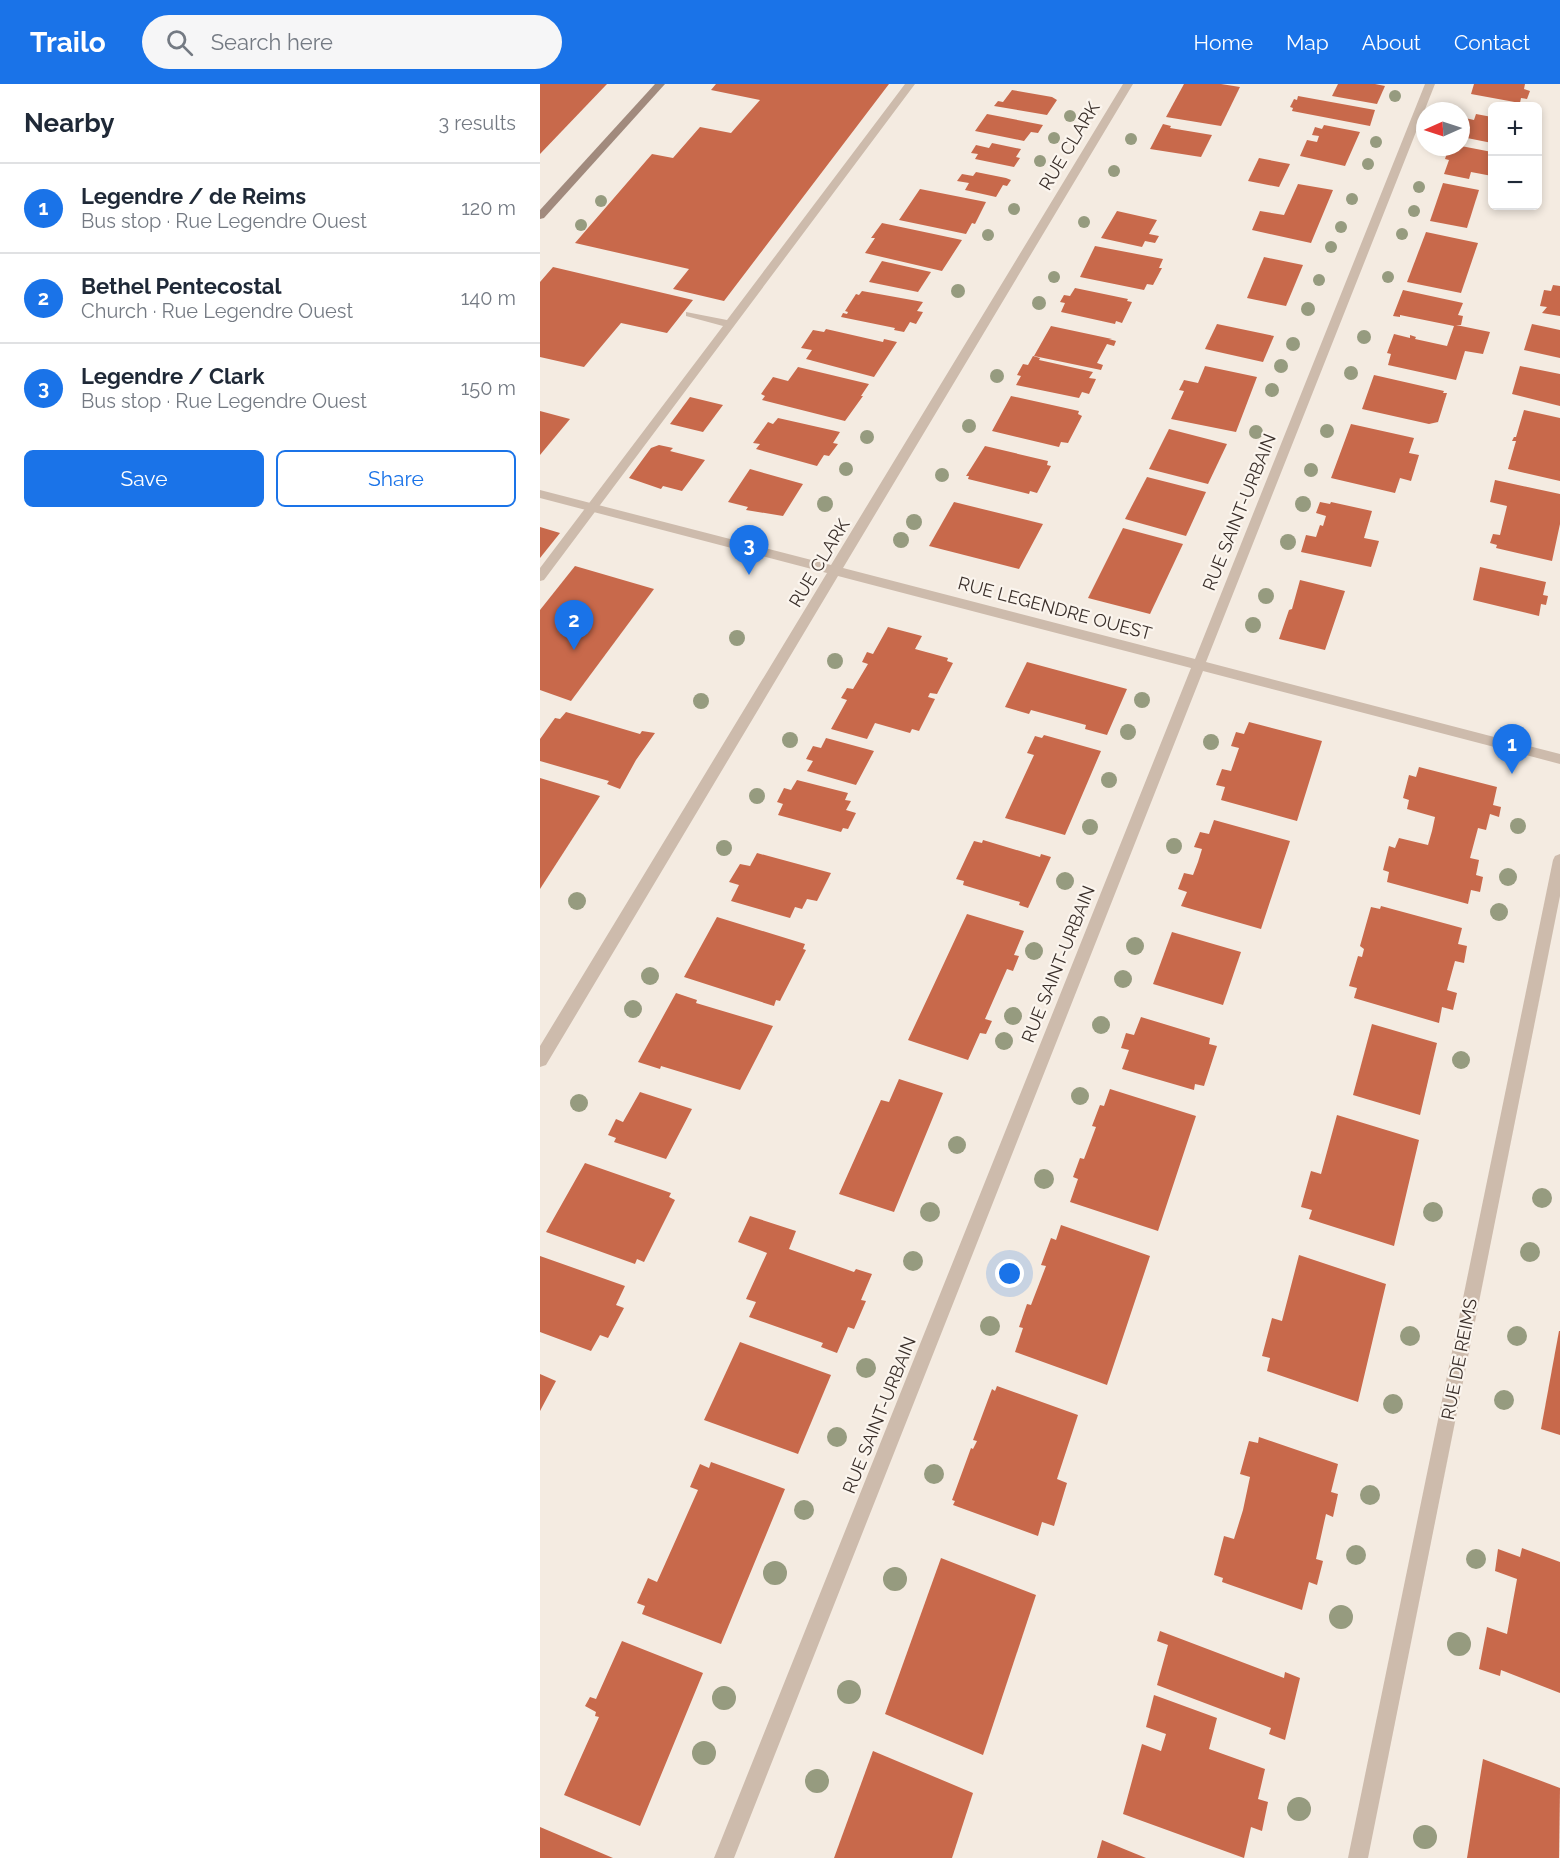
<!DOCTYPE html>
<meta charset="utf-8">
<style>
body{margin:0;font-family:Raleway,sans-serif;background:#f6f6f7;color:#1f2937}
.controls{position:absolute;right:18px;top:18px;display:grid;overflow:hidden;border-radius:9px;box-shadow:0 3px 9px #0003}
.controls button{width:54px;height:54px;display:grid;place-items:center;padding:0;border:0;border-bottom:2px solid #e0e1e3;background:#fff;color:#1f2937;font:30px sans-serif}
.compass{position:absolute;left:876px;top:18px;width:54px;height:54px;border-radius:50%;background:#fff;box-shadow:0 3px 9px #0003;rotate:267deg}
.you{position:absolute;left:470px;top:1190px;width:21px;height:21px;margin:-15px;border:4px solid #fff;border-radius:50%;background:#1a73e8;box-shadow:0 0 0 9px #1a73e833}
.badge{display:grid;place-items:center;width:39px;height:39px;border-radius:50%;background:#1a73e8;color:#fff;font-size:20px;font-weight:700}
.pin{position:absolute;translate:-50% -50px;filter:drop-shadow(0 2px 3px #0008)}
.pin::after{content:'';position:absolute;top:32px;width:21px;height:18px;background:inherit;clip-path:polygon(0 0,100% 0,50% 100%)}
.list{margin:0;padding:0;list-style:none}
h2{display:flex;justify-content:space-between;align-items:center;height:78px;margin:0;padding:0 24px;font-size:26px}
h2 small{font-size:20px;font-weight:400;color:#747a83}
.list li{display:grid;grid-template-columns:39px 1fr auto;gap:18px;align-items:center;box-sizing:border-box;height:90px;padding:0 24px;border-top:2px solid #e0e1e3}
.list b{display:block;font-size:22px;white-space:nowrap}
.list p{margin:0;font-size:20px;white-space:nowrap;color:#747a83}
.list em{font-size:20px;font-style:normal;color:#747a83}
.actions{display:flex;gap:12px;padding:18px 24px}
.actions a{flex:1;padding:14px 0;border:2px solid #1a73e8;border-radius:9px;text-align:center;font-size:21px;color:#1a73e8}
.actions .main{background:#1a73e8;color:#fff}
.icon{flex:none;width:33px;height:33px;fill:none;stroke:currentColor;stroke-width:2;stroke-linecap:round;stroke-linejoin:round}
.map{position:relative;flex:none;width:1020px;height:1774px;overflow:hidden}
header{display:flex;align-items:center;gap:36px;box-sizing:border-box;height:84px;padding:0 30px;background:#1a73e8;color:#fff}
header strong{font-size:28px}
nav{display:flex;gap:33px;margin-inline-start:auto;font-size:21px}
.search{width:420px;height:54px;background:#f6f6f7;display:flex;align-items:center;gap:15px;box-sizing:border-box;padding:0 21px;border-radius:33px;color:#747a83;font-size:22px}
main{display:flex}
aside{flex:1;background:#fff}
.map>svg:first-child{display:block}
.building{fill:#c8694b}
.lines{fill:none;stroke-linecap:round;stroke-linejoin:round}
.lane{fill:#cdbbac;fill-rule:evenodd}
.street{fill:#cdbbac;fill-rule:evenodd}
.secondary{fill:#a18a7d;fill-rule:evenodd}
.tree{fill:#969b7f}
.labels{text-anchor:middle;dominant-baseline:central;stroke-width:4.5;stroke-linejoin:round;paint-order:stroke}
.street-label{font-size:18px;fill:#3b302b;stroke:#fbf5ee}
</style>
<header>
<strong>Trailo</strong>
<div class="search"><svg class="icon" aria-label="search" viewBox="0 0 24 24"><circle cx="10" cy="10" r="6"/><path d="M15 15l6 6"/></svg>Search here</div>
<nav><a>Home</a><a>Map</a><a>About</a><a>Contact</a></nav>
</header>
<main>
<aside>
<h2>Nearby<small>3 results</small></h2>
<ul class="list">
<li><span class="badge">1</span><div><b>Legendre / de Reims</b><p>Bus stop · Rue Legendre Ouest</p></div><em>120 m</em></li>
<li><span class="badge">2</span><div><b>Bethel Pentecostal</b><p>Church · Rue Legendre Ouest</p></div><em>140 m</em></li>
<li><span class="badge">3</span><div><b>Legendre / Clark</b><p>Bus stop · Rue Legendre Ouest</p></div><em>150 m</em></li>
</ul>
<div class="actions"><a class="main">Save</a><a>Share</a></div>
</aside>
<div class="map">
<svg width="1020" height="1774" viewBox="0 0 1020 1774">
<rect width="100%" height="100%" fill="#f4ebe1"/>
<g class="building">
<polygon points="0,0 67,0 0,70"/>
<polygon points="176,0 349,0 184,217 133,205 149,185 35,159 112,70 133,74 160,43 191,49 220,16 171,6"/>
<polygon points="644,0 681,0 700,3 681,42 626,33"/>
<polygon points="798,0 835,0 845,2 837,20 792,12"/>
<polygon points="934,0 985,0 984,5 990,7 987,15 981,14 980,19 931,10"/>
<polygon points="472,6 512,13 517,16 507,31 454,22 458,17 463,18"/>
<polygon points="758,12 835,26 830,42 752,27 753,24 750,23 754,15 757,16"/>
<polygon points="447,30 503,41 498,49 491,48 484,57 435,47"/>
<polygon points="936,30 952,33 952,59 927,54 929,48 921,46 921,33 934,36"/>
<polygon points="623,40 631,42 630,44 672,51 661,73 610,65"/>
<polygon points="784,41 820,48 805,82 760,72 767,56 777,58 779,52 772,51 775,43 782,45"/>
<polygon points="452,59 481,65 476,73 480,74 474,83 435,75 438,70 431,69 436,61 449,64"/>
<polygon points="921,62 952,68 952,92 931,88 929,95 904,90 909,76 905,75 909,63"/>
<polygon points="719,74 750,80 739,103 708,97"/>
<polygon points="436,88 466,94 471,96 467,102 463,101 456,113 425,106 429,99 417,97 422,90 433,92"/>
<polygon points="903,99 939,106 927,144 890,137"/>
<polygon points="758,100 793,106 771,159 712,146 720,127 744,131"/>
<polygon points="380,105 446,118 435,140 432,139 426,150 359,136"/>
<polygon points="577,127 617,136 609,150 619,152 615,159 605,157 602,163 561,154"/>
<polygon points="342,139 422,156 402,187 325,169 335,154 331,154"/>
<polygon points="886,148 938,159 921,209 867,198"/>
<polygon points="555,162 623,175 619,184 622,184 613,201 607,200 604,206 540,193"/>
<polygon points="724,173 763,181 746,222 707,214"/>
<polygon points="342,177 391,188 378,208 329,198"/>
<polygon points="13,183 153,216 127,249 81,239 44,283 0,273 0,198"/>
<polygon points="1013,201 1020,202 1020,232 1002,229 1007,223 1000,222 1004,206 1011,207"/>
<polygon points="535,204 588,215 587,217 592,218 582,239 576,237 575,240 521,228 525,219 520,218 524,211 530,212"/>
<polygon points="863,206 923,219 918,231 923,232 921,241 916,241 950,248 943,270 925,267 916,296 848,281 851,270 847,269 854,250 870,254 870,251 876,253 875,255 907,262 914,242 860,231 860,233 853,232"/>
<polygon points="322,207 383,218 377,227 383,228 376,240 370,238 364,248 354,246 355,244 301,233 303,229 307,230 308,228 305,227 316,210 319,211"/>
<polygon points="677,240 734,252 723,278 665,265"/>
<polygon points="992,240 1020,246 1020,274 984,266"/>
<polygon points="511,242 572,255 569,255 576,257 574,262 567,260 557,279 563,281 561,286 494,272"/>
<polygon points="286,245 343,258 344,255 357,258 334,293 266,275 272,266 261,264 273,246 284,248"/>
<polygon points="493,272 500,274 499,276 553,288 549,294 556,295 549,310 542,308 539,314 476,301 481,292 477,291 483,280 488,281"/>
<polygon points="665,282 717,293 696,348 631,335 644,307 639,306 644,296 658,299"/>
<polygon points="980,282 1020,290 1020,322 972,310"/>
<polygon points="258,283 329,300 321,312 323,312 305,337 222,316 225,312 221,310 233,293 248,297"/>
<polygon points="834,291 904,307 903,309 907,309 898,338 889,340 822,325"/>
<polygon points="471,312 539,327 538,330 542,332 528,359 521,358 519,363 452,347"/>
<polygon points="150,313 183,321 163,348 130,340"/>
<polygon points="984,326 1020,334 1020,397 968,385 976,357 972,357 974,353 976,353"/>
<polygon points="0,327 30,335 0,371"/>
<polygon points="238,334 300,348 293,359 298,360 289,372 284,371 277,382 216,365 220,360 213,359 228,338 233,340"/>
<polygon points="811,340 874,354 869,369 879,371 871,397 860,394 855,409 791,394"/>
<polygon points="629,345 687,360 668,400 609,385"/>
<polygon points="119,361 133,364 130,367 165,376 142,407 123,402 121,405 89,394 111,364"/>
<polygon points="445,362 508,377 507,381 511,382 497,409 490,407 489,410 428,395 429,392 426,392"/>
<polygon points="210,385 263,400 243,432 206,426 208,423 188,418"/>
<polygon points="607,393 666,408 646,452 585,435"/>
<polygon points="955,396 1020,410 1020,440 1012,477 956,464 957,461 950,459 953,450 960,451 967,422 950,418"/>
<polygon points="414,418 503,440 479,485 389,462"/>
<polygon points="780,418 790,420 791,418 832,427 824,454 839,457 831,483 761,468 766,451 776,453 780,441 783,442 786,432 776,429"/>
<polygon points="0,443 20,449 0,474"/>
<polygon points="583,444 643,460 610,530 548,514"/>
<polygon points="35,482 114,505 31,617 0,606 0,526"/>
<polygon points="940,483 1006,498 1003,511 1008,512 1006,521 1001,520 999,532 933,516"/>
<polygon points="760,496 805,507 785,566 739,555 749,526 752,525"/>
<polygon points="348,543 382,552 375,565 408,574 407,577 413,579 397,610 390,609 388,613 395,615 379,647 372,645 370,649 335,639 327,655 291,645 307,616 301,614 307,604 313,605 328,580 322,578 327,568 333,570"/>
<polygon points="487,578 587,605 567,651 545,645 546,641 491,626 489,630 465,623"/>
<polygon points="26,628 100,650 102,647 115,649 96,676 80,705 67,700 69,697 0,677 0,655 15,634 20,635"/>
<polygon points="709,638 782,657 757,737 681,716 685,703 676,701 682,685 691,687 699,664 691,662 696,648 704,650"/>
<polygon points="504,651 561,667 525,751 465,734 494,671 487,669 495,652 502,654"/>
<polygon points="286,654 334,667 316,701 267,687 273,677 266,675 273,662 281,664"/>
<polygon points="879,683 957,703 953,721 961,723 959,733 950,730 946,746 938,744 930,774 939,776 936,791 943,793 940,808 931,806 928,820 847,798 849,788 843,786 849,762 855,764 859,754 888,761 892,747 895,733 867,725 869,716 863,714 869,691 876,693"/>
<polygon points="0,694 60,712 0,805"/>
<polygon points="257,696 308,709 305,716 311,717 306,726 316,729 308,745 303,744 301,748 238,731 243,720 237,718 244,704 251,706"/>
<polygon points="674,736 750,757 721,845 641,822 647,808 638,805 644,789 653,791 658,778 662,765 654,763 660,748 669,750"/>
<polygon points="443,756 500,773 501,770 511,773 488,824 479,821 480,818 423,801 424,797 416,795 434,757 442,759"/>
<polygon points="217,769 291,789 277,817 267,815 262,825 255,823 250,834 191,817 199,801 189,798 200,780 210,782"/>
<polygon points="841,822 922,844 918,860 927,862 924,879 915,877 907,906 917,909 913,926 902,923 899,939 814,914 817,904 809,902 818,872 822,873 824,865 820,862 831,823 840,825"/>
<polygon points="427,830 484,847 474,871 479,872 473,887 467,885 445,935 452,937 446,950 440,949 428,976 368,956"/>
<polygon points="177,833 265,860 263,865 266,866 240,917 236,916 234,922 144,893"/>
<polygon points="632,848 701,868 683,921 613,900"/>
<polygon points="136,909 157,916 156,919 233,942 200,1006 121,982 120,985 98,978"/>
<polygon points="601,933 670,954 669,960 677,962 664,1002 655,1000 654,1006 582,985 589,966 581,964 586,949 594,951"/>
<polygon points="832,940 897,959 880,1031 813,1011"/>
<polygon points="359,995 403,1009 354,1128 299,1110 341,1016 349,1018"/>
<polygon points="570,1005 656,1032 618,1147 530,1118 538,1095 533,1093 540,1074 544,1075 556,1043 552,1042 560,1021 564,1022"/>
<polygon points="100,1008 152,1025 126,1075 74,1058 76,1054 68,1051 76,1035 83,1038"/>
<polygon points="797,1031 879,1056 854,1162 769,1135 772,1126 761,1123 771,1087 781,1090"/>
<polygon points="45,1079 131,1109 129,1113 135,1116 104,1178 97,1175 95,1180 6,1148"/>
<polygon points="210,1132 256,1147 249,1165 314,1188 316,1185 332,1190 321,1216 326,1217 314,1245 308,1243 297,1269 281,1263 283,1259 209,1233 216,1218 206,1215 227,1169 198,1158"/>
<polygon points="521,1141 610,1172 567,1301 475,1268 483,1244 479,1243 487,1220 491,1221 506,1182 501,1181 511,1154 516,1156"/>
<polygon points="759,1171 846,1200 818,1318 727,1287 730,1274 722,1272 732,1234 742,1237"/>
<polygon points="0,1172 85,1202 76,1221 84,1224 68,1254 60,1251 51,1267 0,1248"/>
<polygon points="1019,1247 1020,1247 1020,1351 1001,1345"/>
<polygon points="200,1258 291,1291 258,1370 164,1336"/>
<polygon points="0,1290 16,1297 0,1327"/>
<polygon points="457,1302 538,1331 517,1395 527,1399 514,1442 502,1438 498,1452 413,1421 415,1417 412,1416 431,1364 433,1365 437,1357 433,1356 452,1305 455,1307"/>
<polygon points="719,1353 798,1380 791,1408 798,1410 793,1433 786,1430 776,1475 783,1477 777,1501 769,1498 762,1526 682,1498 683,1494 674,1491 684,1452 694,1455 703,1426 710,1393 700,1390 709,1357 718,1359"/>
<polygon points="171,1378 245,1405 181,1560 102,1530 105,1522 97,1519 108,1494 117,1498 138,1451 158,1406 150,1403 160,1380 169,1384"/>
<polygon points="982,1464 1020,1478 1020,1609 961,1586 960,1592 939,1585 947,1543 967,1550 977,1495 955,1487 958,1465 980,1473"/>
<polygon points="401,1474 496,1511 443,1671 345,1630"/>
<polygon points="620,1547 744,1594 745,1588 760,1594 745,1656 729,1650 731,1644 617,1601 628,1561 617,1557"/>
<polygon points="82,1557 163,1589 100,1742 24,1711 59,1633 55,1632 56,1628 45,1622 50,1613 56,1615"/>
<polygon points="614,1611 677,1634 669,1665 725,1685 718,1715 728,1718 722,1747 711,1743 704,1774 583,1730 602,1660 621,1667 626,1650 606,1643"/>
<polygon points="333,1667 433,1709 412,1774 294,1774"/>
<polygon points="943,1675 1020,1704 1019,1774 927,1774"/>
<polygon points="0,1743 73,1774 0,1774"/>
<polygon points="562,1756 606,1774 557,1774"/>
</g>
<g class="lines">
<polygon class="lane" points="365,0 375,0 4,496 0,497 0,484 183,242 146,232 146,228 187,236"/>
<g class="street">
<polygon points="583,0 593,0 303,484 655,575 885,0 895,0 666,578 1020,670 1020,680 663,587 194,1774 174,1774 651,584 298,492 6,981 0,983 0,962 287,489 0,414 0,406 291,481"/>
<polygon points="1020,770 1020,812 828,1774 808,1774 1013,776 1015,772"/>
</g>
<polygon class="secondary" points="115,0 125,0 4,134 0,135 0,126"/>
</g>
<g class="tree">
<circle cx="855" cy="12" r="6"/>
<circle cx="530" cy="32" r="6"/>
<circle cx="514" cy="54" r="6"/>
<circle cx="591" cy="55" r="6"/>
<circle cx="836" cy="58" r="6"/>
<circle cx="500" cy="77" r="6"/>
<circle cx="828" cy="80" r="6"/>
<circle cx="574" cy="87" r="6"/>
<circle cx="879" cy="103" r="6"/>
<circle cx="812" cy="115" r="6"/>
<circle cx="61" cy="117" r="6"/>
<circle cx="474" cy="125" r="6"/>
<circle cx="874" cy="127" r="6"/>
<circle cx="544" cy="138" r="6"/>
<circle cx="41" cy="141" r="6"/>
<circle cx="801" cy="143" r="6"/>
<circle cx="862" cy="150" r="6"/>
<circle cx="448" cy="151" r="6"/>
<circle cx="791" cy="163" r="6"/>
<circle cx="514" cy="193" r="6"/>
<circle cx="848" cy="193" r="6"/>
<circle cx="779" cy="196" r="6"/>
<circle cx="418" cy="207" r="7"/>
<circle cx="499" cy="219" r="7"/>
<circle cx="768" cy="225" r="7"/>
<circle cx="824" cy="253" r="7"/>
<circle cx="753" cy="260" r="7"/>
<circle cx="741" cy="282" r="7"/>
<circle cx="811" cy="289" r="7"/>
<circle cx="457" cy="292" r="7"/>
<circle cx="732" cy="306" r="7"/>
<circle cx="429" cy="342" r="7"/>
<circle cx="787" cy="347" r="7"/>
<circle cx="716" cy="348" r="7"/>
<circle cx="327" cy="353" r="7"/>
<circle cx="306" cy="385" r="7"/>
<circle cx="771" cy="386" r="7"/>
<circle cx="402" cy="391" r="7"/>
<circle cx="285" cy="420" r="8"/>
<circle cx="763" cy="420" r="8"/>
<circle cx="374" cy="438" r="8"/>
<circle cx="361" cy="456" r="8"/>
<circle cx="748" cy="458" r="8"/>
<circle cx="726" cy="512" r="8"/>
<circle cx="713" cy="541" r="8"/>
<circle cx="197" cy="554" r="8"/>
<circle cx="295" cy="577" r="8"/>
<circle cx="602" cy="616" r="8"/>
<circle cx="161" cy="617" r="8"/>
<circle cx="588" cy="648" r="8"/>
<circle cx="250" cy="656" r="8"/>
<circle cx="671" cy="658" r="8"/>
<circle cx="569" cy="696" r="8"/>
<circle cx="217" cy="712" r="8"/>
<circle cx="978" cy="742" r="8"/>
<circle cx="550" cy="743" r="8"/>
<circle cx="634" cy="762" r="8"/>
<circle cx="184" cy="764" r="8"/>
<circle cx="968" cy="793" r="9"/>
<circle cx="525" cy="797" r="9"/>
<circle cx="37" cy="817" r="9"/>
<circle cx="959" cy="828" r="9"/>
<circle cx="595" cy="862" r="9"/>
<circle cx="494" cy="867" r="9"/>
<circle cx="110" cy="892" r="9"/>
<circle cx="583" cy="895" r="9"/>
<circle cx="93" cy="925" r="9"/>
<circle cx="473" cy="932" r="9"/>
<circle cx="561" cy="941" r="9"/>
<circle cx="464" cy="957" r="9"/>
<circle cx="921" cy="976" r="9"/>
<circle cx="540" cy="1012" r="9"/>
<circle cx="39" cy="1019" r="9"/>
<circle cx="417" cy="1061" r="9"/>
<circle cx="504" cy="1095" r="10"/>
<circle cx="1002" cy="1114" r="10"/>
<circle cx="390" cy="1128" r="10"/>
<circle cx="893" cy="1128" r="10"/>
<circle cx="990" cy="1168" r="10"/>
<circle cx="373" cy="1177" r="10"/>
<circle cx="450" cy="1242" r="10"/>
<circle cx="870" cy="1252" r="10"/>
<circle cx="977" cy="1252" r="10"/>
<circle cx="326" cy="1284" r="10"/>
<circle cx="964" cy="1316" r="10"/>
<circle cx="853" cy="1320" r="10"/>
<circle cx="297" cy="1353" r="10"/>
<circle cx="394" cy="1390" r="10"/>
<circle cx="830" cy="1411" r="10"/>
<circle cx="264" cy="1426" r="10"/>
<circle cx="816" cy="1471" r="10"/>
<circle cx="936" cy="1475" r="10"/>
<circle cx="235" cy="1489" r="12"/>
<circle cx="355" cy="1495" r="12"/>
<circle cx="801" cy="1533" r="12"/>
<circle cx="919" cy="1560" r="12"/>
<circle cx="309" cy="1608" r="12"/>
<circle cx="184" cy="1614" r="12"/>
<circle cx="164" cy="1669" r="12"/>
<circle cx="277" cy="1697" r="12"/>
<circle cx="759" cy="1725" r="12"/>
<circle cx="885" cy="1753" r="12"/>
</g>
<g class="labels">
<g class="street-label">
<text transform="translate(529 62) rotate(-59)">RUE CLARK</text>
<text transform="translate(699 428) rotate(-68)">RUE SAINT-URBAIN</text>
<text transform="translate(279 479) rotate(-59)">RUE CLARK</text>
<text transform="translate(515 524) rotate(15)">RUE LEGENDRE OUEST</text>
<text transform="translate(518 880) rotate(-68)">RUE SAINT-URBAIN</text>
<text transform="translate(919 1275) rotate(-79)">RUE DE REIMS</text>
<text transform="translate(339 1331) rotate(-68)">RUE SAINT-URBAIN</text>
</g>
</g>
</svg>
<div class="controls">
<button>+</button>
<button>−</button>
</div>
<svg class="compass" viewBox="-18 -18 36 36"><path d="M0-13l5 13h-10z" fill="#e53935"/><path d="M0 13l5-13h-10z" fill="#747a83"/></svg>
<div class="you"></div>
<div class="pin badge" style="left:972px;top:690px">1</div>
<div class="pin badge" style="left:34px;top:566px">2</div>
<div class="pin badge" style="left:209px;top:491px">3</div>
</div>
</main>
